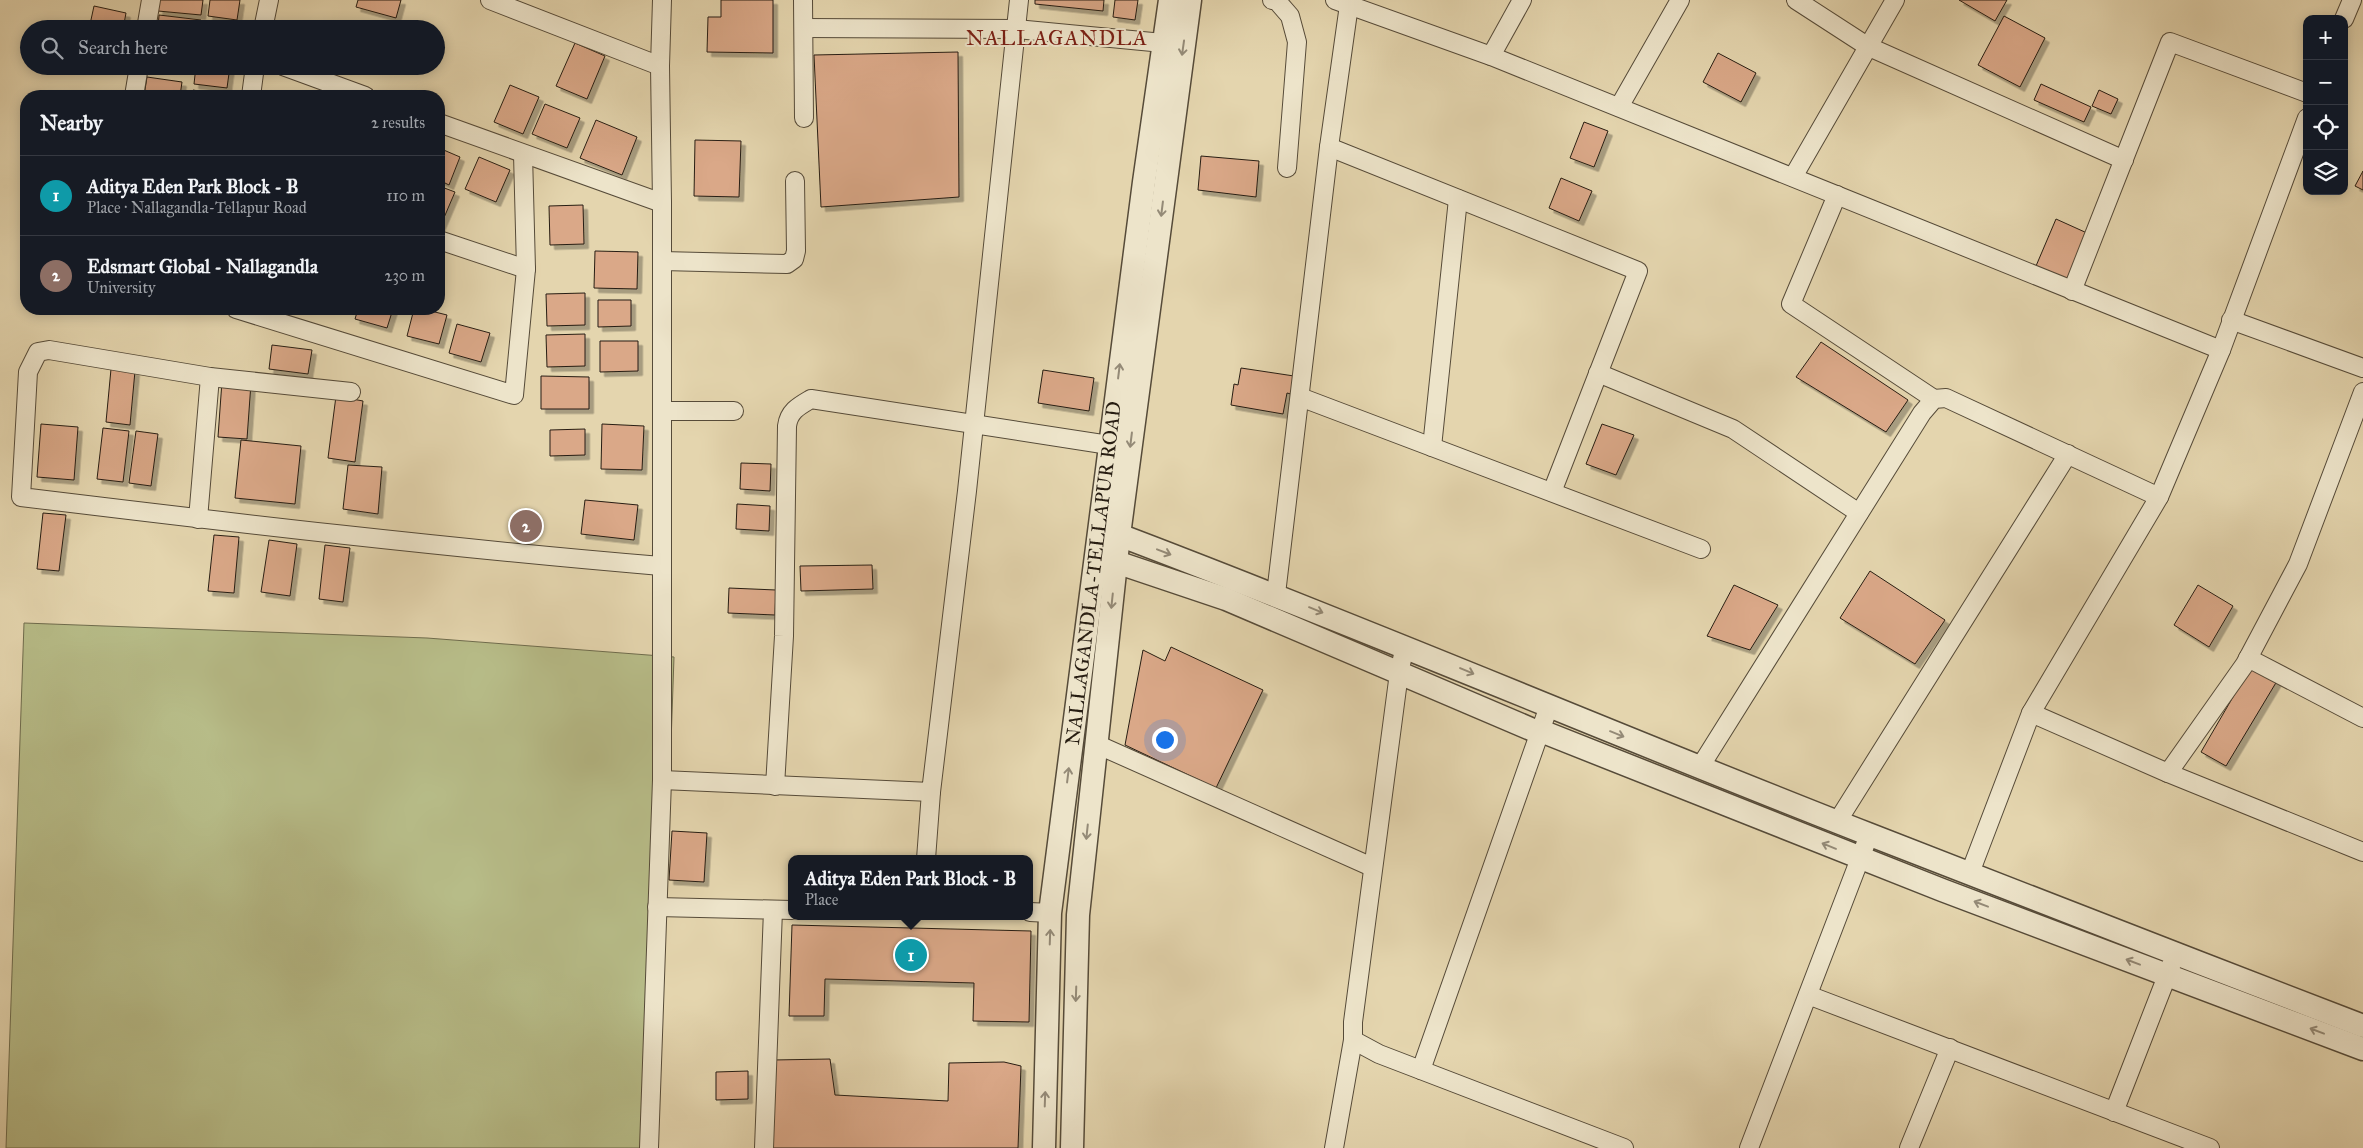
<!DOCTYPE html>
<meta charset="utf-8">
<style>
body{margin:0;font-family:"IM FELL Great Primer",serif;background:#20242c;color:#f1f3f6}
.controls{position:absolute;right:15px;top:15px;display:grid;overflow:hidden;border-radius:10px;box-shadow:0 2px 12px #0003}
.controls button{width:45px;height:45px;display:grid;place-items:center;padding:0;border:0;border-bottom:1px solid #363941;background:#171b24;color:#f1f3f6;font:25px sans-serif}
.you{position:absolute;left:1164px;top:739px;width:18px;height:18px;margin:-12px;border:4px solid #fff;border-radius:50%;background:#1a73e8;box-shadow:0 0 0 8px #1a73e833}
.badge{display:grid;place-items:center;width:32px;height:32px;border-radius:50%;background:#0b8043;color:#fff;font-size:16px;font-weight:700}
.pin{position:absolute;translate:-50% -50%;border:2px solid #fff;box-shadow:0 1px 5px #0006}
.popup{position:absolute;left:788px;top:855px;width:245px;height:65px;box-sizing:border-box;display:grid;place-content:center;border-radius:10px;background:#171b24;filter:drop-shadow(0 1px 4px #0005);font-size:16px;white-space:nowrap;color:#9ea1a6}
.popup b{font-size:19px;color:#f1f3f6}
.popup::after{content:'';position:absolute;left:50%;top:100%;margin-left:-10px;border:10px solid transparent;border-top-color:#171b24}
.list{margin:0;padding:0;list-style:none}
h2{display:flex;justify-content:space-between;align-items:center;height:65px;margin:0;padding:0 20px;font-size:21px}
h2 small{font-size:16px;font-weight:400;color:#9ea1a6}
.list li{display:grid;grid-template-columns:32px 1fr auto;gap:15px;align-items:center;box-sizing:border-box;height:80px;padding:0 20px;border-top:1px solid #363941}
.list b{display:block;font-size:19px;white-space:nowrap}
.list p{margin:0;font-size:16px;white-space:nowrap;color:#9ea1a6}
.list em{font-size:16px;font-style:normal;color:#9ea1a6}
.icon{flex:none;width:28px;height:28px;fill:none;stroke:currentColor;stroke-width:2;stroke-linecap:round;stroke-linejoin:round}
.map{position:relative;flex:none;width:2363px;height:1148px;overflow:hidden}
.search{position:absolute;background:#171b24;box-shadow:0 2px 12px #0003;left:20px;top:20px;width:425px;height:55px;display:flex;align-items:center;gap:12px;box-sizing:border-box;padding:0 18px;border-radius:28px;color:#9ea1a6;font-size:19px}
.panel{position:absolute;background:#171b24;box-shadow:0 2px 12px #0003;left:20px;top:90px;width:425px;height:225px;border-radius:20px}
.map>svg:first-child{display:block}
.green{fill:#b7bc88;stroke:#6f6c4d}
.building{fill:#daa888;stroke:#271d12;filter:url(#shadow)}
.lines{fill:none;stroke-linecap:round;stroke-linejoin:round}
.minor-casing{stroke:#564b39;stroke-width:20}
.tertiary-casing{stroke:#564b39;stroke-width:25}
.minor{stroke:#ede4ca;stroke-width:18}
.tertiary{stroke:#ede4ca;stroke-width:22}
.oneway{stroke:#948a77}
.labels{text-anchor:middle;dominant-baseline:central;stroke-width:4;stroke-linejoin:round;paint-order:stroke}
.street-label{font-size:20px;fill:#271d12;stroke:#ede4ca}
.neighbourhood-label{font-size:21px;letter-spacing:1px;fill:#7a1f14;stroke:#ede4ca}
</style>
<div class="map">
<svg width="2363" height="1148" viewBox="0 0 2363 1148">
<defs>
<filter id="shadow"><feDropShadow dx="4.5" dy="4.5" stdDeviation="0" flood-color="#0004"/></filter>
</defs>
<rect width="100%" height="100%" fill="#e4d5ae"/>
<filter id="stains"><feTurbulence type="fractalNoise" baseFrequency=".004" numOctaves="4"/><feColorMatrix values="0 0 0 0 .2 0 0 0 0 .09 0 0 0 0 .02 0 0 0 .5 -.17"/></filter>
<radialGradient id="worn" r=".72"><stop offset=".6" stop-color="#630" stop-opacity="0"/><stop offset="1" stop-color="#630" stop-opacity=".3"/></radialGradient>
<polygon class="green" points="24,623 427,638 674,657 657,1148 6,1148"/>
<g class="building">
<polygon points="159,0 203,0 201,15 158,11"/>
<polygon points="210,0 240,0 237,20 208,16"/>
<polygon points="358,0 401,0 396,18 356,7"/>
<polygon points="721,0 773,0 773,53 707,52 708,17 721,17"/>
<polygon points="1035,0 1104,0 1103,11 1035,4"/>
<polygon points="1115,0 1138,0 1135,20 1113,17"/>
<polygon points="1959,0 2007,0 1995,21"/>
<polygon points="94,6 126,13 123,29 89,29"/>
<polygon points="159,15 201,20 200,29 158,29"/>
<polygon points="2004,16 2045,38 2020,87 1978,65"/>
<polygon points="207,22 242,29 205,29"/>
<polygon points="575,43 605,56 587,99 556,86"/>
<polygon points="958,52 959,197 821,207 814,55"/>
<polygon points="1718,53 1756,73 1741,102 1703,82"/>
<polygon points="196,66 230,66 227,88 194,84"/>
<polygon points="147,77 182,82 180,96 144,96"/>
<polygon points="2041,84 2091,107 2084,122 2034,100"/>
<polygon points="510,85 539,97 523,134 494,122"/>
<polygon points="193,90 226,96 192,96"/>
<polygon points="2099,90 2118,99 2111,114 2092,106"/>
<polygon points="545,104 580,118 567,148 532,134"/>
<polygon points="596,120 637,137 622,175 580,158"/>
<polygon points="1584,122 1608,131 1594,167 1570,158"/>
<polygon points="695,140 741,141 739,197 694,196"/>
<polygon points="439,148 460,157 449,185 439,180"/>
<polygon points="1201,156 1259,161 1256,197 1198,190"/>
<polygon points="479,157 510,170 496,202 465,189"/>
<polygon points="2363,171 2363,190 2355,186"/>
<polygon points="1561,178 1592,191 1579,221 1549,208"/>
<polygon points="439,186 455,192 440,227 439,226"/>
<polygon points="583,205 584,244 550,245 549,206"/>
<polygon points="2056,219 2087,233 2068,279 2036,266"/>
<polygon points="595,251 638,252 637,289 594,288"/>
<polygon points="585,293 585,325 547,326 546,294"/>
<polygon points="598,300 631,300 631,326 598,327"/>
<polygon points="358,309 393,309 387,328 355,319"/>
<polygon points="414,309 423,309 447,315 439,344 407,336"/>
<polygon points="457,324 490,333 481,362 449,353"/>
<polygon points="585,334 585,366 547,367 546,335"/>
<polygon points="600,341 638,341 638,371 600,372"/>
<polygon points="1821,342 1908,400 1886,432 1796,377"/>
<polygon points="272,345 312,350 308,374 269,369"/>
<polygon points="1241,368 1294,376 1291,394 1287,393 1283,414 1231,405 1234,384 1238,385"/>
<polygon points="111,369 135,371 130,425 106,422"/>
<polygon points="1043,370 1094,378 1089,411 1038,403"/>
<polygon points="541,376 589,377 589,409 541,409"/>
<polygon points="222,381 251,383 247,439 218,437"/>
<polygon points="336,396 363,401 355,462 328,458"/>
<polygon points="41,424 78,427 74,480 37,477"/>
<polygon points="602,424 644,426 642,470 601,469"/>
<polygon points="1602,424 1634,435 1616,475 1586,464"/>
<polygon points="103,428 129,431 123,482 97,479"/>
<polygon points="585,429 585,455 550,456 550,430"/>
<polygon points="136,431 158,434 151,486 129,483"/>
<polygon points="241,440 301,446 295,504 235,498"/>
<polygon points="741,463 771,464 770,491 740,489"/>
<polygon points="348,465 382,467 378,514 343,509"/>
<polygon points="585,500 638,505 634,540 581,534"/>
<polygon points="737,504 770,506 769,531 736,529"/>
<polygon points="43,513 66,515 59,571 37,569"/>
<polygon points="214,535 239,537 234,593 208,591"/>
<polygon points="269,540 297,544 290,596 261,592"/>
<polygon points="325,545 350,548 343,602 319,599"/>
<polygon points="872,565 873,589 801,591 800,566"/>
<polygon points="1870,571 1945,620 1915,664 1840,618"/>
<polygon points="1734,585 1778,605 1750,650 1707,636"/>
<polygon points="2198,585 2233,606 2209,647 2174,625"/>
<polygon points="729,588 776,590 775,615 728,613"/>
<polygon points="1171,647 1263,690 1216,788 1125,745 1143,650 1165,661"/>
<polygon points="2251,666 2277,681 2226,766 2201,752"/>
<polygon points="672,831 707,833 704,882 669,880"/>
<polygon points="792,925 1031,931 1029,1022 973,1021 974,983 825,979 824,1016 789,1016"/>
<polygon points="830,1059 835,1095 948,1101 949,1063 1004,1062 1021,1066 1018,1148 770,1148 773,1060"/>
<polygon points="748,1071 748,1099 716,1100 716,1072"/>
</g>
<g class="lines">
<defs>
<g id="minor">
<polyline points="490,0 660,66"/>
<polyline points="803,0 804,118"/>
<polyline points="1272,0 1277,1 1290,16 1297,42 1287,168"/>
<polyline points="1335,0 1491,56 2221,350"/>
<polyline points="1796,0 1867,46 2124,160"/>
<polyline points="2344,19 2352,0"/>
<polyline points="804,28 1016,29 1163,43"/>
<polyline points="146,29 151,0"/>
<polyline points="263,29 269,0"/>
<polyline points="1491,56 1522,0"/>
<polyline points="283,66 365,96"/>
<polyline points="134,96 139,66"/>
<polyline points="251,96 255,66"/>
<polyline points="1619,107 1680,0"/>
<polyline points="439,123 662,203"/>
<polyline points="1329,147 1638,271 1552,492"/>
<polyline points="1793,177 1895,0"/>
<polyline points="1837,195 1791,304 1934,399"/>
<polyline points="439,240 526,269"/>
<polyline points="662,261 787,264 794,259 796,251 795,181"/>
<polyline points="2072,291 2170,42 2307,93"/>
<polyline points="236,309 514,395 526,269 523,154"/>
<polyline points="2231,320 2363,368"/>
<polyline points="1598,373 1733,429 1859,513"/>
<path d="M 351,392 L 210,377 L 49,350 L 38,352 L 28,372 L 21,497 C 234,523 447,548 661,566"/>
<polyline points="1300,397 1701,549"/>
<polyline points="662,411 734,411"/>
<polyline points="1432,447 1458,199"/>
<polyline points="198,519 210,377"/>
<polyline points="1276,594 1329,147 1349,5"/>
<polyline points="1405,646 1399,673 1353,1022 1353,1040 1379,1054 1624,1148"/>
<polyline points="2248,658 2363,718"/>
<polyline points="2031,713 2168,773 2363,852"/>
<polyline points="1096,744 1372,867"/>
<polyline points="1700,767 1922,413 1934,399 1946,398 2159,497"/>
<polyline points="2168,773 2245,664 2298,564 2363,392"/>
<polyline points="662,780 931,792 967,491 1019,0"/>
<path d="M 775,786 L 784,636 L 787,426 C 789,411 799,406 811,399 L 1109,445"/>
<polyline points="1837,822 2068,454"/>
<polyline points="926,859 931,792"/>
<polyline points="1970,873 2031,713 2159,497 2221,350 2307,118"/>
<polyline points="657,907 792,910"/>
<polyline points="1030,912 1050,913"/>
<polyline points="1808,995 2210,1148"/>
<polyline points="1421,1070 1549,706"/>
<polyline points="2114,1112 2172,963"/>
<polyline points="649,1148 662,780 662,203 660,66 662,0"/>
<polyline points="764,1148 773,910"/>
<polyline points="1334,1148 1353,1040"/>
<polyline points="1749,1148 1869,835"/>
<polyline points="1909,1148 1950,1048"/>
</g>
<g id="tertiary">
<path d="M 1119,535 C 1370,630 1617,736 1868,834 C 2032,899 2198,962 2363,1026"/>
<polyline points="1116,562 1226,599 1533,730 1541,731 1942,890 2363,1049"/>
<polyline points="1044,1148 1050,913 1144,182 1170,0"/>
<polyline points="1072,1148 1078,915 1119,535 1190,0"/>
</g>
</defs>
<use href="#minor" class="minor-casing"/>
<use href="#tertiary" class="tertiary-casing"/>
<use href="#minor" class="minor"/>
<use href="#tertiary" class="tertiary"/>
</g>
<defs><path id="oneway-shaft" d="M-6 0H5M1.5-3L5.5 0L1.5 3" fill="none" stroke-width="1.6" stroke-linecap="round" stroke-linejoin="round" transform="scale(1.25)"/></defs>
<g class="oneway">
<use href="#oneway-shaft" transform="translate(1183 48) rotate(98)"/>
<use href="#oneway-shaft" transform="translate(1162 209) rotate(97)"/>
<use href="#oneway-shaft" transform="translate(1119 371) rotate(-83)"/>
<use href="#oneway-shaft" transform="translate(1131 440) rotate(97)"/>
<use href="#oneway-shaft" transform="translate(1164 552) rotate(21)"/>
<use href="#oneway-shaft" transform="translate(1112 601) rotate(96)"/>
<use href="#oneway-shaft" transform="translate(1316 610) rotate(22)"/>
<use href="#oneway-shaft" transform="translate(1467 671) rotate(23)"/>
<use href="#oneway-shaft" transform="translate(1617 734) rotate(22)"/>
<use href="#oneway-shaft" transform="translate(1068 775) rotate(-83)"/>
<use href="#oneway-shaft" transform="translate(1087 832) rotate(96)"/>
<use href="#oneway-shaft" transform="translate(1829 846) rotate(-158)"/>
<use href="#oneway-shaft" transform="translate(1981 904) rotate(-159)"/>
<use href="#oneway-shaft" transform="translate(1050 937) rotate(-88)"/>
<use href="#oneway-shaft" transform="translate(2133 962) rotate(-159)"/>
<use href="#oneway-shaft" transform="translate(1076 994) rotate(92)"/>
<use href="#oneway-shaft" transform="translate(2317 1031) rotate(-159)"/>
<use href="#oneway-shaft" transform="translate(1045 1099) rotate(-88)"/>
</g>
<g class="labels">
<g class="street-label">
<text transform="translate(1093 573) rotate(-83)">NALLAGANDLA-TELLAPUR ROAD</text>
</g>
<g class="neighbourhood-label">
<text x="1057" y="38">NALLAGANDLA</text>
</g>
</g>
<rect width="100%" height="100%" filter="url(#stains)"/>
<rect width="100%" height="100%" fill="url(#worn)"/>
</svg>
<div class="controls">
<button>+</button>
<button>−</button>
<button><svg class="icon" aria-label="locate" viewBox="0 0 24 24"><circle cx="12" cy="12" r="6"/><path d="M12 2v4M12 18v4M2 12h4M18 12h4"/></svg></button>
<button><svg class="icon" aria-label="layers" viewBox="0 0 24 24"><path d="M12 4l9 5-9 5-9-5zM3 14l9 5 9-5"/></svg></button>
</div>
<div class="you"></div>
<div class="pin badge" style="left:911px;top:955px;background:#0f9aa8">1</div>
<div class="popup"><b>Aditya Eden Park Block - B</b>Place</div>
<div class="pin badge" style="left:526px;top:526px;background:#8d6e63">2</div>
<div class="search"><svg class="icon" aria-label="search" viewBox="0 0 24 24"><circle cx="10" cy="10" r="6"/><path d="M15 15l6 6"/></svg>Search here</div>
<section class="panel">
<h2>Nearby<small>2 results</small></h2>
<ul class="list">
<li><span class="badge" style="background:#0f9aa8">1</span><div><b>Aditya Eden Park Block - B</b><p>Place · Nallagandla-Tellapur Road</p></div><em>110 m</em></li>
<li><span class="badge" style="background:#8d6e63">2</span><div><b>Edsmart Global - Nallagandla</b><p>University</p></div><em>230 m</em></li>
</ul>
</section>
</div>
